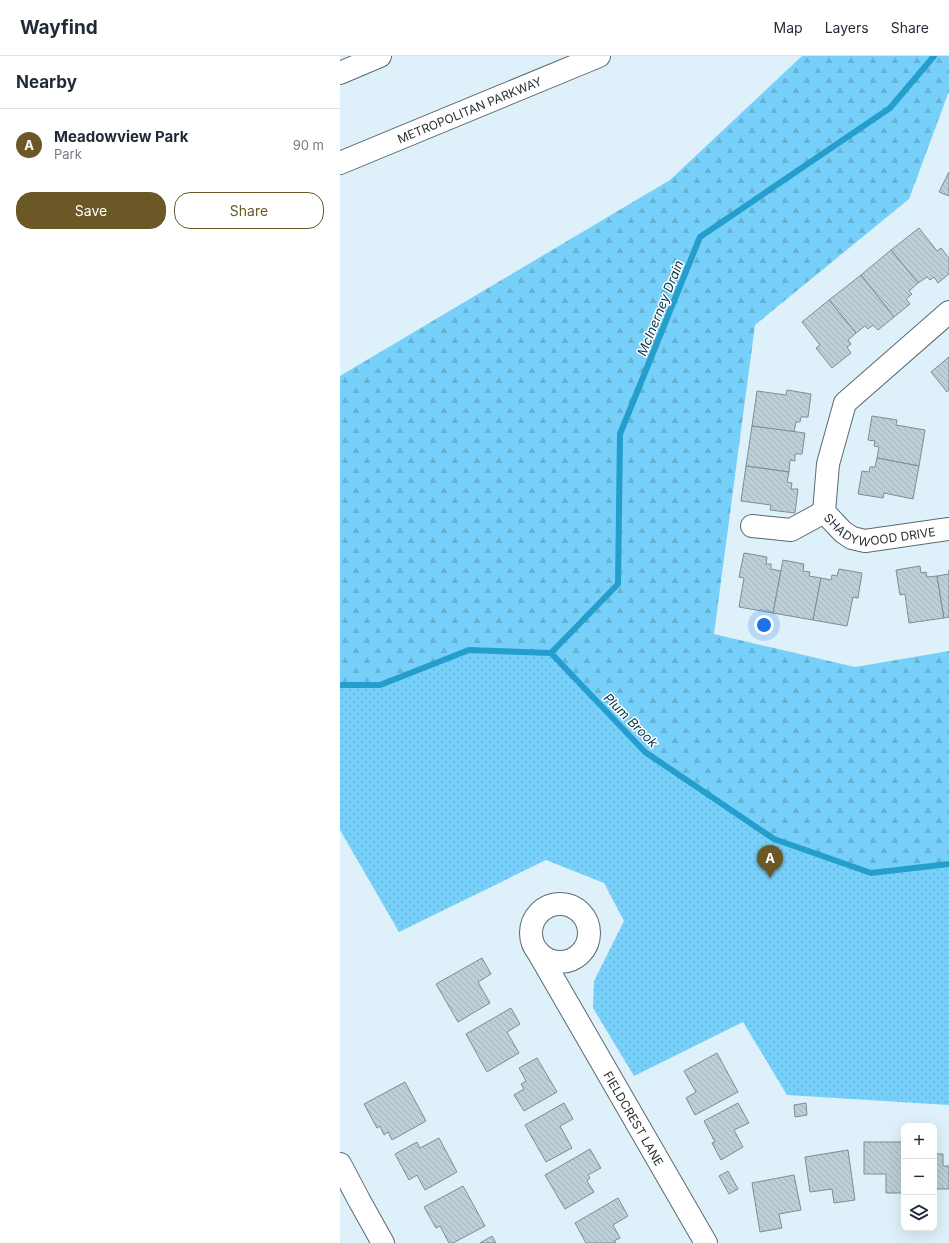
<!DOCTYPE html>
<meta charset="utf-8">
<style>
body{margin:0;font-family:Inter,sans-serif;background:#f2f2f3;color:#1f2937}
.controls{position:absolute;right:12px;bottom:12px;display:grid;overflow:hidden;border-radius:8px;box-shadow:0 4px 16px #0002}
.controls button{width:36px;height:36px;display:grid;place-items:center;padding:0;border:0;border-bottom:1px solid #e0e1e3;background:#fff;color:#1f2937;font:20px sans-serif}
.you{position:absolute;left:424px;top:569px;width:14px;height:14px;margin:-10px;border:3px solid #fff;border-radius:50%;background:#1a73e8;box-shadow:0 0 0 6px #1a73e833}
.badge{display:grid;place-items:center;width:26px;height:26px;border-radius:50%;background:#6b5826;color:#fff;font-size:13px;font-weight:700}
.pin{position:absolute;translate:-50% -33px;filter:drop-shadow(0 1px 2px #0008)}
.pin::after{content:'';position:absolute;top:21px;width:14px;height:12px;background:inherit;clip-path:polygon(0 0,100% 0,50% 100%)}
.list{margin:0;padding:0;list-style:none}
h2{display:flex;justify-content:space-between;align-items:center;height:52px;margin:0;padding:0 16px;font-size:17px}
h2 small{font-size:13px;font-weight:400;color:#747a83}
.list li{display:grid;grid-template-columns:26px 1fr auto;gap:12px;align-items:center;box-sizing:border-box;height:72px;padding:0 16px;border-top:1px solid #e0e1e3}
.list b{display:block;font-size:15px;white-space:nowrap}
.list p{margin:0;font-size:13px;white-space:nowrap;color:#747a83}
.list em{font-size:13px;font-style:normal;color:#747a83}
.actions{display:flex;gap:8px;padding:12px 16px}
.actions a{flex:1;padding:9px 0;border:1px solid #6b5826;border-radius:16px;text-align:center;font-size:14px;color:#6b5826}
.actions .main{background:#6b5826;color:#fff}
.icon{flex:none;width:22px;height:22px;fill:none;stroke:currentColor;stroke-width:2;stroke-linecap:round;stroke-linejoin:round}
.map{position:relative;flex:none;width:609px;height:1187px;overflow:hidden}
header{display:flex;align-items:center;gap:24px;box-sizing:border-box;height:56px;padding:0 20px;background:#fff;border-bottom:1px solid #e0e1e3}
header strong{font-size:19px}
nav{display:flex;gap:22px;margin-inline-start:auto;font-size:14px}
main{display:flex}
aside{flex:1;background:#fff}
.map>svg:first-child{display:block}
.forest{fill:url(#forest-firs)}
.park{fill:url(#park-dots)}
.lines{fill:none;stroke-linecap:round;stroke-linejoin:round}
.stream{stroke:#249ecd;stroke-width:6}
.building{fill:url(#building-back-hatch);stroke:#7d8d95}
.minor-casing{stroke:#5a6971;stroke-width:24}
.major-casing{stroke:#5a6971;stroke-width:24}
.minor{stroke:#fff;stroke-width:22}
.major{stroke:#fff;stroke-width:22}
.labels{text-anchor:middle;dominant-baseline:central;stroke-width:3;stroke-linejoin:round;paint-order:stroke}
.street-label{font-size:12px;fill:#282e32;stroke:#fff}
.water-label{font-size:13px;font-style:italic;fill:#023649;stroke:#fff}
</style>
<header>
<strong>Wayfind</strong>
<nav><a>Map</a><a>Layers</a><a>Share</a></nav>
</header>
<main>
<aside>
<h2>Nearby<small></small></h2>
<ul class="list">
<li><span class="badge">A</span><div><b>Meadowview Park</b><p>Park</p></div><em>90 m</em></li>
</ul>
<div class="actions"><a class="main">Save</a><a>Share</a></div>
</aside>
<div class="map">
<svg width="609" height="1187" viewBox="0 0 609 1187">
<defs>
<pattern id="forest-firs" width="22" height="20" patternUnits="userSpaceOnUse"><rect width="22" height="20" fill="#77d0f9"/><path d="M5 1l3.5 6h-7zM16 11l3.5 6h-7z" fill="#67b3d6"/></pattern>
<pattern id="park-dots" width="8" height="8" patternUnits="userSpaceOnUse"><rect width="8" height="8" fill="#77d0f9"/><path d="M2 2h.1M6 6h.1" fill="none" stroke="#67b3d6" stroke-width="1.8" stroke-linecap="round"/></pattern>
<pattern id="building-back-hatch" width="6" height="6" patternUnits="userSpaceOnUse"><rect width="6" height="6" fill="#bdcfd7"/><path d="M-1 5l2 2M0 0l6 6M5-1l2 2" fill="none" stroke="#a2b2b9"/></pattern>
</defs>
<rect width="100%" height="100%" fill="#def0f9"/>
<polygon class="forest" points="462,0 609,0 609,35 569,143 415,269 374,578 515,611 609,595 609,808 531,817 434,783 305,696 0,719 0,320 330,124"/>
<polygon class="park" points="129,594 211,597 305,696 434,783 531,817 609,808 609,1049 447,1039 403,966 294,1020 253,952 254,925 284,865 264,827 206,804 59,876 0,774 0,629 40,629"/>
<g class="lines">
<g class="stream">
<polyline points="211,597 278,528 280,378 360,181 550,52 594,0"/>
<polyline points="0,629 40,629 129,594 211,597 305,696 434,783 531,817 609,808"/>
</g>
</g>
<g class="building">
<polygon points="609,116 609,140 599,136"/>
<polygon points="579,172 597,195 601,192 609,202 609,218 598,227 594,221 590,224 587,221 578,227 551,194"/>
<polygon points="551,194 578,227 569,235 572,238 566,243 570,248 554,261 521,219"/>
<polygon points="521,219 554,261 538,274 533,269 528,273 525,270 516,277 489,244"/>
<polygon points="489,244 516,277 508,284 511,288 507,291 511,297 492,312 476,292 480,289 462,266"/>
<polygon points="609,301 609,334 607,336 591,316"/>
<polygon points="447,334 471,338 468,361 461,361 460,366 456,366 454,376 412,370 417,335 446,339"/>
<polygon points="532,360 557,364 556,369 585,374 579,410 537,402 539,391 534,390 535,385 528,384"/>
<polygon points="412,370 465,377 462,398 455,398 455,405 450,404 449,416 406,410"/>
<polygon points="537,402 579,410 573,443 544,437 543,442 518,438 522,415 529,416 530,411 535,411"/>
<polygon points="406,410 449,416 447,426 452,427 451,433 458,433 455,457 430,454 431,449 401,445"/>
<polygon points="404,497 427,501 426,508 431,508 431,513 441,515 433,557 399,551 404,522 399,521"/>
<polygon points="443,504 464,508 463,515 470,516 469,520 481,522 473,564 433,557"/>
<polygon points="580,510 581,517 586,516 587,521 597,520 604,562 569,567 565,538 560,539 556,514"/>
<polygon points="499,513 522,517 518,542 513,541 507,570 473,564 481,522 491,524 492,519 497,520"/>
<polygon points="609,514 609,561 604,562 597,520 609,518"/>
<polygon points="142,902 151,918 138,926 150,947 118,966 96,928"/>
<polygon points="171,952 180,968 167,976 179,997 147,1016 126,978"/>
<polygon points="377,997 398,1036 355,1059 346,1042 356,1036 344,1015"/>
<polygon points="197,1002 217,1036 184,1055 174,1039 184,1033 181,1028 186,1025 179,1012"/>
<polygon points="65,1026 86,1065 52,1084 48,1076 44,1079 40,1070 37,1072 24,1048"/>
<polygon points="224,1047 233,1063 220,1070 232,1092 206,1106 185,1069"/>
<polygon points="398,1047 409,1067 394,1074 403,1091 381,1104 372,1087 375,1086 364,1065"/>
<polygon points="466,1047 467,1059 455,1061 454,1049"/>
<polygon points="99,1082 117,1116 85,1134 77,1119 69,1124 55,1098 77,1086 80,1092"/>
<polygon points="524,1086 564,1086 564,1137 546,1137 546,1118 524,1118"/>
<polygon points="250,1093 261,1112 248,1119 250,1122 247,1125 254,1136 225,1153 205,1119"/>
<polygon points="508,1094 515,1144 494,1147 492,1133 470,1136 465,1101"/>
<polygon points="594,1098 603,1098 603,1110 609,1110 609,1133 594,1133"/>
<polygon points="388,1115 398,1133 389,1138 379,1120"/>
<polygon points="454,1119 461,1154 439,1158 442,1172 420,1176 412,1127"/>
<polygon points="123,1130 145,1170 113,1187 109,1187 100,1170 96,1172 84,1151"/>
<polygon points="278,1142 288,1160 273,1169 280,1182 274,1185 276,1187 246,1187 235,1167"/>
<polygon points="152,1180 156,1187 140,1187"/>
</g>
<g class="lines">
<defs>
<g id="minor">
<path id="s1" d="M 609,256 L 505,347 L 488,408 L 484,456 L 503,476 L 512,482 L 525,485 L 609,473"/>
<polyline points="412,470 451,474 484,456"/>
<circle cx="220" cy="877" r="29"/>
<path id="s2" d="M 198,896 L 366,1187"/>
<polyline points="0,1108 19,1144 43,1187"/>
</g>
<g id="major">
<polyline points="0,17 40,0"/>
<path id="s3" d="M 0,107 L 259,0"/>
</g>
</defs>
<use href="#minor" class="minor-casing"/>
<use href="#major" class="major-casing"/>
<use href="#minor" class="minor"/>
<use href="#major" class="major"/>
</g>
<g class="labels">
<g class="street-label">
<text stroke="none"><textPath href="#s3" startOffset="140">METROPOLITAN PARKWAY</textPath></text>
<text stroke="none"><textPath href="#s1" startOffset="313">SHADYWOOD DRIVE</textPath></text>
<text stroke="none"><textPath href="#s2" startOffset="192">FIELDCREST LANE</textPath></text>
</g>
<g class="water-label">
<text transform="translate(320 252) rotate(-68)">McInerney Drain</text>
<text transform="translate(291 664) rotate(45)">Plum Brook</text>
</g>
</g>
</svg>
<div class="controls">
<button>+</button>
<button>−</button>
<button><svg class="icon" aria-label="layers" viewBox="0 0 24 24"><path d="M12 4l9 5-9 5-9-5zM3 14l9 5 9-5"/></svg></button>
</div>
<div class="you"></div>
<div class="pin badge" style="left:430px;top:822px">A</div>
</div>
</main>
